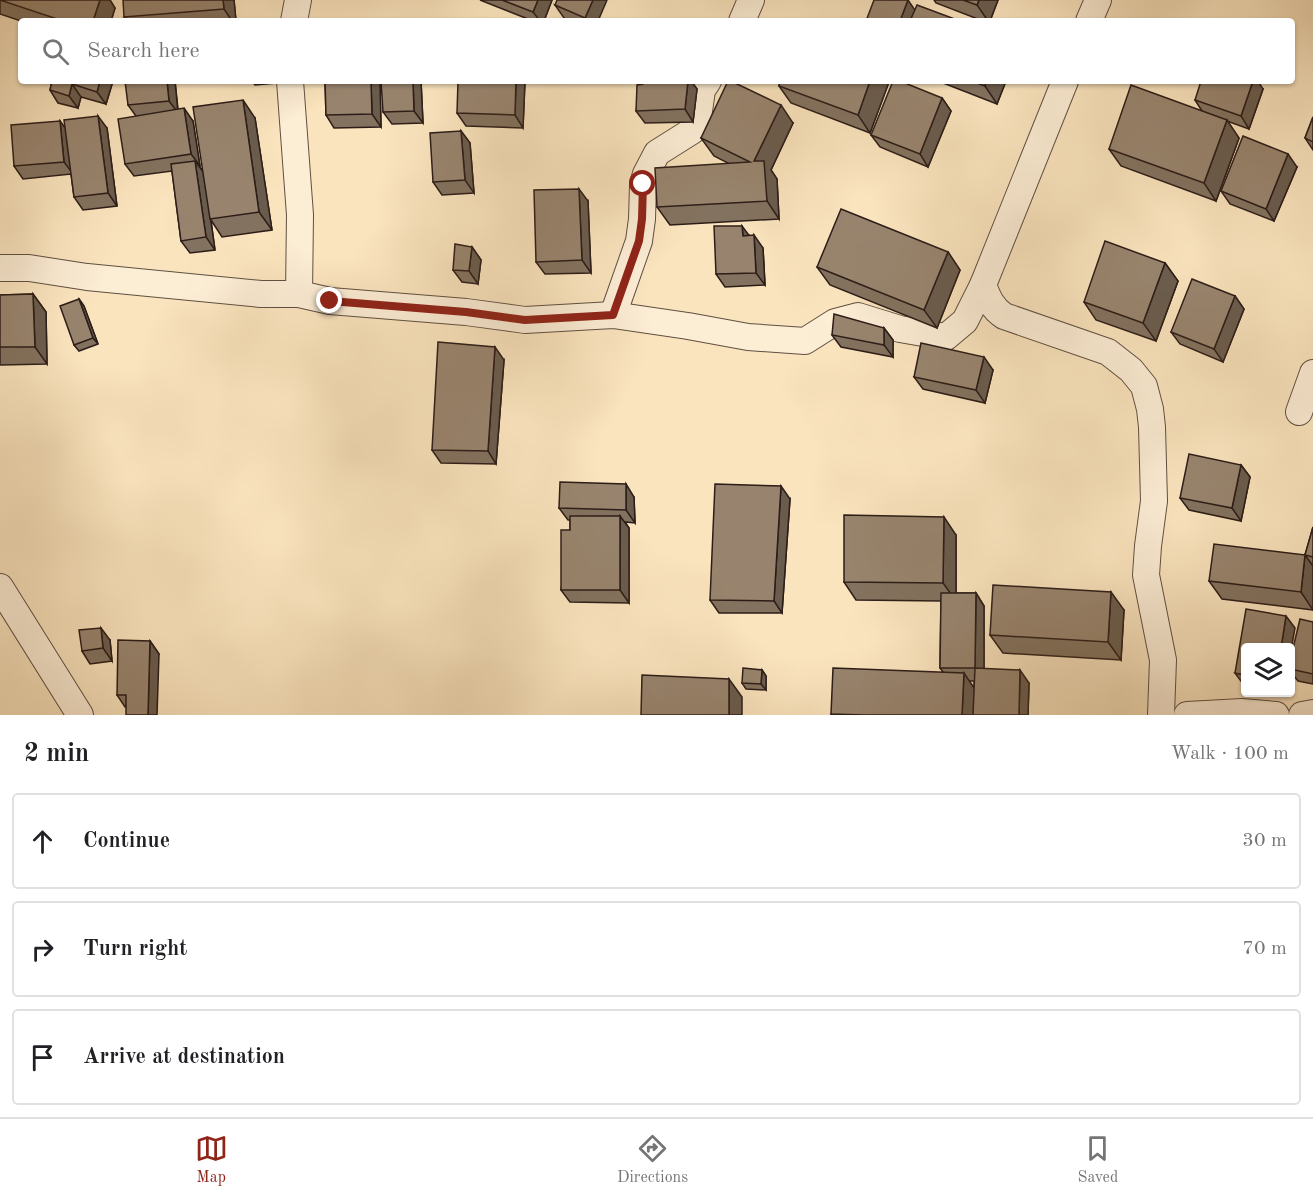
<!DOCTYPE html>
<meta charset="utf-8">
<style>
body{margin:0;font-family:"Old Standard TT",serif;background:#f2f2f2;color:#202124}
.controls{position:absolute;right:18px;bottom:18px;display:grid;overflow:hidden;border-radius:6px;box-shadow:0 2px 4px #0004}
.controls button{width:54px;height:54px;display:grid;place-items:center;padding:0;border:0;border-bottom:2px solid #e0e0e0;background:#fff;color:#202124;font:30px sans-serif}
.stop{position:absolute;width:18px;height:18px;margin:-14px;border:4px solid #8f2418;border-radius:50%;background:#fff}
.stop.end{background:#8f2418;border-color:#fff;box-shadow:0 2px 6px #0008}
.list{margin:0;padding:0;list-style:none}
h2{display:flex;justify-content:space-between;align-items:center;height:78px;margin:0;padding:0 24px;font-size:26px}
h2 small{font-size:20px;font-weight:400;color:#757577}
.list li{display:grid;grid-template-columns:39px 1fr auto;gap:18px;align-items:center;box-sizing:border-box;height:96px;margin:0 12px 12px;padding:0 12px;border:2px solid #e0e0e0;border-radius:6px}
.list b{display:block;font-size:22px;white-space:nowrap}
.list em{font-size:20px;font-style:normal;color:#757577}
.icon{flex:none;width:33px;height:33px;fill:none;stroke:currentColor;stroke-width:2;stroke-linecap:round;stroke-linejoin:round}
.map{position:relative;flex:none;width:1313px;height:715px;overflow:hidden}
.search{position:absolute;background:#fff;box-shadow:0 2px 4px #0004;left:18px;right:18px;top:18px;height:66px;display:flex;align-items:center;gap:15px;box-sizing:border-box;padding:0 21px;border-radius:6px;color:#757577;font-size:22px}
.sheet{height:402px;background:#fff}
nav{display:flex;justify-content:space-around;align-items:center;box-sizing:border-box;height:84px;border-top:2px solid #e0e0e0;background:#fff;font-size:16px;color:#757577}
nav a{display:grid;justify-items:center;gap:3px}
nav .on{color:#8f2418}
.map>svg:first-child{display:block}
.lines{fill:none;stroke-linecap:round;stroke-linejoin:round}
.minor-casing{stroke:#604f42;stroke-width:28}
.minor{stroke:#fcedd5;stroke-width:26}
.wall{fill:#83725f;stroke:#2d1d18;stroke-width:1.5;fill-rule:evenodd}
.shaded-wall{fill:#6a5c4d;stroke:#2d1d18;stroke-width:1.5}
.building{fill:#98846e;stroke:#2d1d18;stroke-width:1.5}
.route{stroke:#8f2418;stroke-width:8}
</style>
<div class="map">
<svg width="1313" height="715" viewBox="0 0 1313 715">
<rect width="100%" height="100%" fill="#fae4be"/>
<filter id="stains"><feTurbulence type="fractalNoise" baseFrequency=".00333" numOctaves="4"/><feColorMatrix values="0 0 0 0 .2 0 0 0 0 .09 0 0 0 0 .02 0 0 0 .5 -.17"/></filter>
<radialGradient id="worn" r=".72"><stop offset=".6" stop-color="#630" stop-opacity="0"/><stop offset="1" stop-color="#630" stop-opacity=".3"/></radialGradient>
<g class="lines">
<defs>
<g id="minor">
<polyline points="294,21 298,0"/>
<polyline points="742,21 751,0"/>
<polyline points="1089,21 1098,0"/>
<polyline points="290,81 300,215 299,294"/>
<polyline points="0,268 29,268 87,277 261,294 299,294 330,301 466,312 525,320 613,315 688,326 748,337 805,341 835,322 858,316 900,329 946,337 965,321 983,285 1065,81"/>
<path d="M 983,285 C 988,298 992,308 1004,316 L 1108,352 L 1131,370 L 1144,386 L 1150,409 L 1152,427 L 1154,501 L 1148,546 L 1146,575 L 1163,660 L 1161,715"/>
<polyline points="613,315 639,241 642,219 643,184 646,174 657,153 692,131 697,125 702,90 708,81"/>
<polyline points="1299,412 1313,373"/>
<polyline points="0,587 80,715"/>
<polyline points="1187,715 1242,712 1276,715"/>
<polyline points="1302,715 1313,713"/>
</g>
</defs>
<use href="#minor" class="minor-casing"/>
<use href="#minor" class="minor"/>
</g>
<g class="wall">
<polygon points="0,0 110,0 115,8 111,21 21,21 0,14"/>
<polygon points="234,0 236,21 127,21 124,17"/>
<polygon points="480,0 552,0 544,21 533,21"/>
<polygon points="934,0 998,0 990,21 983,21 936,3"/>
<polygon points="555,5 598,21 571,21 564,18"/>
<polygon points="52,81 113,81 106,104 81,97 78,108 58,103 50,90"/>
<polygon points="175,81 178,109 193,121 200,166 199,166 203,171 255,118 272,230 222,237 211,220 215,250 190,253 181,241 172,171 134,176 125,164 136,116 128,105"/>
<polygon points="252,81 277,81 277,83 255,85"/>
<polygon points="325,81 380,81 381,127 334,128 326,115"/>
<polygon points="421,81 423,123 392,124 383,112"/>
<polygon points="525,81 523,128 466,126 457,113"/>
<polygon points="643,81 691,81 697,89 693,122 645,123 636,111"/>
<polygon points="780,81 888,81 889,82 870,133 791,103 779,86"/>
<polygon points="938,81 1006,81 997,104"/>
<polygon points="1263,89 1249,129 1227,121 1239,138 1216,201 1121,166 1109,149 1202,111 1195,100"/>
<polygon points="942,98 951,111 928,167 880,147 871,135"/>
<polygon points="1313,117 1313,150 1305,138"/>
<polygon points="60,121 65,129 107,128 117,206 83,210 74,197 71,174 23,179 14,166"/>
<polygon points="793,123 771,170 777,179 779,219 670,225 657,207 728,163 714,156 701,138"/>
<polygon points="461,131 470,143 474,193 442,195 433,182"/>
<polygon points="1297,167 1274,221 1230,204 1221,191"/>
<polygon points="588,201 591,273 545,274 536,262"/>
<polygon points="749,235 763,248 765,285 725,287 716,274"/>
<polygon points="472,247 481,260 478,284 462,282 453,270"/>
<polygon points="948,252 960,270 937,328 830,285 817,267"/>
<polygon points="1165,263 1178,281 1156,341 1096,320 1084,302"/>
<polygon points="33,294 46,312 47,364 0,365 0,295"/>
<polygon points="1235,296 1244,309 1223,362 1180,344 1171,332"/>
<polygon points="79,299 84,306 98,344 79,351 74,345"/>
<polygon points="884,328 893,340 893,357 841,347 832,335"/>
<polygon points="504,360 496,464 441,463 432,450"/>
<polygon points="993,370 985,403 923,389 914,377"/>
<polygon points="1241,465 1250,477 1241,521 1189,510 1180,498"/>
<polygon points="634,497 635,523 625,522 629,528 629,603 570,602 561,590 570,530 570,520 568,520 559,508"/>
<polygon points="790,499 782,613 719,613 710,600"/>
<polygon points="1313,527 1313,610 1222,599 1209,581 1305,555"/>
<path d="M 956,535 L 956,593 L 976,593 L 984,606 L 984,669 L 1029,683 L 1028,715 L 832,715 L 831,714 L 943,672 L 940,668 L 941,601 L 856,600 L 844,582 ZM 969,681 L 974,681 L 974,688 Z"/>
<polygon points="1124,610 1121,660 1003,653 990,635"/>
<polygon points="1313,622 1313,684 1298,681 1290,671 1290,661"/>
<polygon points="110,640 112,661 90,664 82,651"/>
<polygon points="150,641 159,654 125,707 117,695"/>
<polygon points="762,670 766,676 766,690 746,689 742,683"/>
<polygon points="1235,673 1245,675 1245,686 1244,685"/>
</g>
<g class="shaded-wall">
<polygon points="100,0 110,0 115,8 111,21 93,21"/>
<polygon points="223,0 234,0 236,21 232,21 224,9"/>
<polygon points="538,0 552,0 544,21 540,21 533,12"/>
<polygon points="593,0 607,0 598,21 587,21 585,18"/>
<polygon points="908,0 917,13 913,21 900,21"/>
<polygon points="979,0 998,0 990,21 988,21 977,5"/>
<polygon points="100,81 113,81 106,104 97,92"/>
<polygon points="167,81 175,81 178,113 169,101"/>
<polygon points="371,81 380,81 381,127 372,114"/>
<polygon points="413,81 421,81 423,123 414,111"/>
<polygon points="516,81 525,81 523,128 515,115"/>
<polygon points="688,81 691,81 697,89 693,122 685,109"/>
<polygon points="870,81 888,81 889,82 870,133 858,115"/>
<polygon points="986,81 1006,81 997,104 985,86"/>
<polygon points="1253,81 1258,81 1263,89 1249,129 1241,116"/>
<polygon points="72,84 81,97 78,108 69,96"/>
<polygon points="942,98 951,111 928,167 920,154"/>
<polygon points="243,100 255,118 272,230 259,212"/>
<polygon points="781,105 793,123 771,170 777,179 779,219 767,201 754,161"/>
<polygon points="184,108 193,121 200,166 191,154"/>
<polygon points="98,116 107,128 117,206 108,193"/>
<polygon points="1227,120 1239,138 1216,201 1204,183"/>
<polygon points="60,121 69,133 73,174 64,162"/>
<polygon points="461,131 470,143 474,193 465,180"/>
<polygon points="1288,154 1297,167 1274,221 1266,209"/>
<polygon points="195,161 204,173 215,250 206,237"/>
<polygon points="579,189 588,201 591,273 582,260"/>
<polygon points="742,226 751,238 743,236"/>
<polygon points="754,235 763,248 765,285 756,273"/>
<polygon points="472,247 481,260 478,284 469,271"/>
<polygon points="948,252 960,270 937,328 924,310"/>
<polygon points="1165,263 1178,281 1156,341 1143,323"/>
<polygon points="33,294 46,312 47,364 35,347"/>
<polygon points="1235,296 1244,309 1223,362 1214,349"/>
<polygon points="79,299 84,306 98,344 93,338"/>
<polygon points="884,328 893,340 893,357 884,345"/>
<polygon points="495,347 504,360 496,464 488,451"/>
<polygon points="984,357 993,370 985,403 976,390"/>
<polygon points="1241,465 1250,477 1241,521 1232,508"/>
<polygon points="626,484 634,497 635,523 626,510"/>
<polygon points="781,486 790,499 782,613 774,601"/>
<polygon points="620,516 629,528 629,603 620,590"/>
<polygon points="944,517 956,535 956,601 943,583"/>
<polygon points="1305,555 1313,566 1313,610 1301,592"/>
<polygon points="1111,592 1124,610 1121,660 1108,642"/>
<polygon points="976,593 984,606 984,681 975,668"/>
<polygon points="1286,616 1295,628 1290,656 1290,648 1281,648"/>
<polygon points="101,628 110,640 112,661 103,648"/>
<polygon points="150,641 159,654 157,715 148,715"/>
<polygon points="762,670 766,676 766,690 761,684"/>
<polygon points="1020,670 1029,683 1028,715 1019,715"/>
<polygon points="964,673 976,691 975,715 962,715"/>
<polygon points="729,679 742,697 742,715 729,715"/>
</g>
<g class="building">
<polygon points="0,0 100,0 93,21 63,21"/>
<polygon points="123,0 223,0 224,9 124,17"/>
<polygon points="502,0 538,0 533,12"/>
<polygon points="557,0 593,0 585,18 555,5"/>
<polygon points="874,0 908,0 900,21 866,21"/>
<polygon points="963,0 979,0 977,5"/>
<polygon points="917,5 960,21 910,21"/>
<polygon points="52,81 100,81 97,92 72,84 69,96 50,90"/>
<polygon points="125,81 167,81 169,101 128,105"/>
<polygon points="325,81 371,81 372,114 326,115"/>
<polygon points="381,81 413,81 414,111 383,112"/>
<polygon points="458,81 516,81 515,115 457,113"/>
<polygon points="643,81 688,81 685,109 636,111 637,85 643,84"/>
<polygon points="728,81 731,81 781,105 754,161 764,161 767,201 657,207 655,168 750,162 701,138"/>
<polygon points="780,81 870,81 858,115 779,86"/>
<polygon points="893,81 900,81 942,98 920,154 871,135"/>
<polygon points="972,81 986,81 985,86"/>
<polygon points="1201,81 1253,81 1241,116 1195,100"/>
<polygon points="1131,85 1227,120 1204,183 1109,149"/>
<polygon points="243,100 259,212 210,219 193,107"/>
<polygon points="184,108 191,154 125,164 118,119"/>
<polygon points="98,116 108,193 74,197 64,120"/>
<polygon points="1313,117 1313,142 1305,138"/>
<polygon points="60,121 64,162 14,166 11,125"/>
<polygon points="461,131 465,180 433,182 430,133"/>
<polygon points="1243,136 1288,154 1266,209 1221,191"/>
<polygon points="195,161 206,237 181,241 171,164"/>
<polygon points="579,189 582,260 536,262 534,190"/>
<polygon points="841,209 948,252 924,310 817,267"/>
<polygon points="714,226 742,226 743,236 754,235 756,273 716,274"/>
<polygon points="1105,241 1165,263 1143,323 1084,302"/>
<polygon points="455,244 472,247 469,271 453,270"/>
<polygon points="1192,279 1235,296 1214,349 1171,332"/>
<polygon points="33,294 35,347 0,347 0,295"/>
<polygon points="79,299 93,338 74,345 60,306"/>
<polygon points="834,314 884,328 884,345 832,335"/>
<polygon points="438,342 495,347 488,451 432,450"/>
<polygon points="921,343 984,357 976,390 914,377"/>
<polygon points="1189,454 1241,465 1232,508 1180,498"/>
<polygon points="560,482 626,484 626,510 559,508"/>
<polygon points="715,484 781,486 774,601 710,600"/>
<polygon points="844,515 944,517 943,583 844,582"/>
<polygon points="570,516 620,516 620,590 561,590 561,530 570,530"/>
<polygon points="1313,527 1313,557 1305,555 1301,592 1209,581 1214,544 1305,555"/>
<polygon points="993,585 1111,592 1108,642 990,635"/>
<polygon points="941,593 976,593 975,668 940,668"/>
<polygon points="1246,609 1286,616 1281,648 1245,648 1245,675 1235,673"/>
<polygon points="1300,619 1313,622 1313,674 1290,669 1290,661"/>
<polygon points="101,628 103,648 82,651 79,630"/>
<polygon points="118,640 150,641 148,715 126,715 126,695 117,695"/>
<polygon points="743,668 762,670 761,684 742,683"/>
<polygon points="833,668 964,673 962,715 864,715 831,714"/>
<polygon points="975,668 1020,670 1019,715 973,715"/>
<polygon points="642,675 729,679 729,715 641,715"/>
</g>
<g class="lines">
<polyline class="route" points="330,301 466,312 525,320 613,315 639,241 642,219 643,184"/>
</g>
<rect width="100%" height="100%" filter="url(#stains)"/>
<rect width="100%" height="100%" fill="url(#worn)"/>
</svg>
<div class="controls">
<button><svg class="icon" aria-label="layers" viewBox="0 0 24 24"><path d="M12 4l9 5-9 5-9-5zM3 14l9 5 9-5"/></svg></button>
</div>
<div class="stop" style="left:643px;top:184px"></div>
<div class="stop end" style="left:330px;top:301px"></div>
<div class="search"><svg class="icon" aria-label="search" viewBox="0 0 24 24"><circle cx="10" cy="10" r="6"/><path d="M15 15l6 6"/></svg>Search here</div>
</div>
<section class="sheet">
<h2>2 min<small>Walk · 100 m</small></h2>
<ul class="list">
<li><svg class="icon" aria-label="ahead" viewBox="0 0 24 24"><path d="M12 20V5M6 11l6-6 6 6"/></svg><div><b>Continue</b></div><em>30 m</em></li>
<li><svg class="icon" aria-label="right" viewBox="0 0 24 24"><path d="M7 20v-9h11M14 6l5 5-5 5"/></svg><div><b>Turn right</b></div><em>70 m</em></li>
<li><svg class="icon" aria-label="arrive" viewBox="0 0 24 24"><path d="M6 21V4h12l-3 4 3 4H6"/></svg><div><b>Arrive at destination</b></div></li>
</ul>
</section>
<nav>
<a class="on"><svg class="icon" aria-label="map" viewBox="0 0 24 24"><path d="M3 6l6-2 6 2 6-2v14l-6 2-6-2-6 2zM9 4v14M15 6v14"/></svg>Map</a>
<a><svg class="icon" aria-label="directions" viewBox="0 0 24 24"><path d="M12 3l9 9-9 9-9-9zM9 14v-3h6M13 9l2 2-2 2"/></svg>Directions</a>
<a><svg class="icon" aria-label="saved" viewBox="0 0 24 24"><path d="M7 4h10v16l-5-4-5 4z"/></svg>Saved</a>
</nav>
